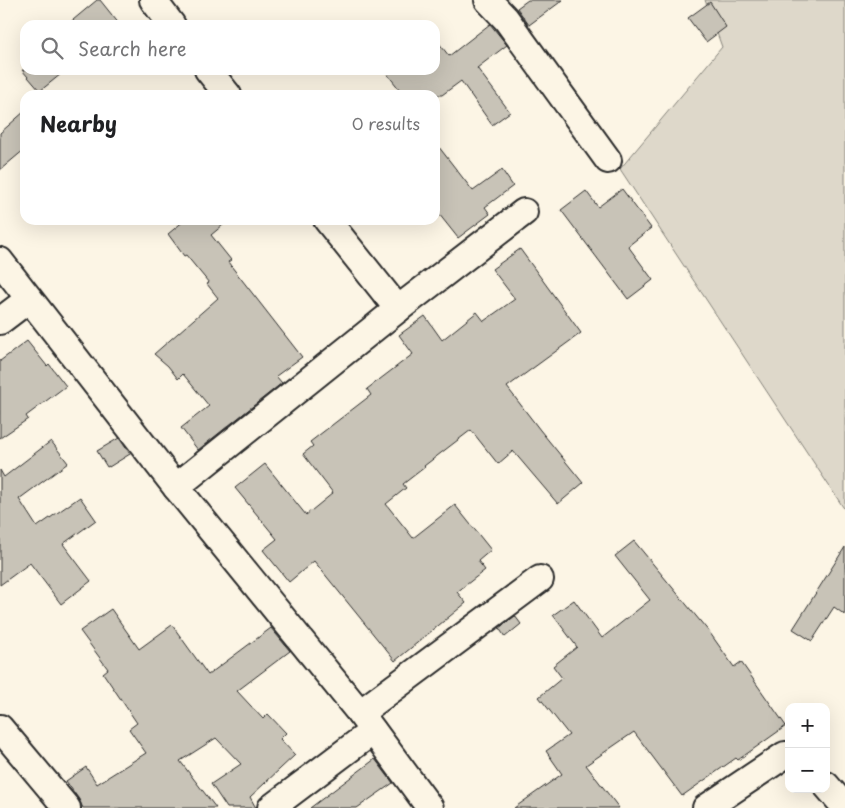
<!DOCTYPE html>
<meta charset="utf-8">
<style>
body{margin:0;font-family:"Playpen Sans",sans-serif;background:#f6f6f6;color:#202124}
.controls{position:absolute;right:15px;bottom:15px;display:grid;overflow:hidden;border-radius:10px;box-shadow:0 5px 20px #0002}
.controls button{width:45px;height:45px;display:grid;place-items:center;padding:0;border:0;border-bottom:1px solid #e0e0e0;background:#fff;color:#202124;font:25px sans-serif}
.list{margin:0;padding:0;list-style:none}
h2{display:flex;justify-content:space-between;align-items:center;height:65px;margin:0;padding:0 20px;font-size:21px}
h2 small{font-size:16px;font-weight:400;color:#757577}
.icon{flex:none;width:28px;height:28px;fill:none;stroke:currentColor;stroke-width:2;stroke-linecap:round;stroke-linejoin:round}
.map{position:relative;flex:none;width:845px;height:808px;overflow:hidden}
.search{position:absolute;background:#fff;box-shadow:0 5px 20px #0002;left:20px;top:20px;width:420px;height:55px;display:flex;align-items:center;gap:12px;box-sizing:border-box;padding:0 18px;border-radius:15px;color:#757577;font-size:19px}
.panel{position:absolute;background:#fff;box-shadow:0 5px 20px #0002;left:20px;top:90px;width:420px;height:135px;border-radius:15px}
.map>svg:first-child{display:block}
.green{fill:#ded8ca;stroke:#84827a}
.building{fill:#c8c3b7;stroke:#2b2b2b}
.lines{fill:none;stroke-linecap:round;stroke-linejoin:round}
.minor-casing{stroke:#2b2b2b;stroke-width:30}
.minor{stroke:#fcf5e5;stroke-width:26}
</style>
<div class="map">
<svg width="845" height="808" viewBox="0 0 845 808">
<rect width="100%" height="100%" fill="#fcf5e5"/>
<filter id="ink" filterUnits="userSpaceOnUse"><feTurbulence type="fractalNoise" baseFrequency=".02" numOctaves="2"/><feDisplacementMap in="SourceGraphic" scale="10" xChannelSelector="R" yChannelSelector="G"/><feConvolveMatrix kernelMatrix="1 2 1 2 8 2 1 2 1" color-interpolation-filters="sRGB"/></filter>
<g filter="url(#ink)">
<polygon class="green" points="705,0 845,0 845,510 620,169 722,47"/>
<g class="building">
<polygon points="97,0 100,0 120,25 67,25"/>
<polygon points="528,0 563,0 529,25 517,8"/>
<polygon points="710,2 726,27 706,42 688,18"/>
<polygon points="490,24 507,45 477,68 510,112 492,125 461,81 442,95 404,95 384,70 435,70 435,38 449,56"/>
<polygon points="22,70 66,70 40,91"/>
<polygon points="25,111 25,149 0,170 0,133"/>
<polygon points="435,142 473,191 502,170 513,186 485,207 490,214 458,238 435,209"/>
<polygon points="622,189 651,228 628,246 653,280 628,299 561,210 586,191 598,207"/>
<polygon points="185,220 229,220 211,235 231,260 228,262 302,357 276,376 282,383 198,450 181,428 209,406 183,374 178,379 168,366 154,354 218,298 207,284 209,283 186,255 184,256 168,234"/>
<polygon points="520,249 581,333 507,387 540,430 583,483 558,504 513,451 498,464 471,430 424,466 425,467 403,484 406,488 386,504 413,538 455,505 491,550 478,561 485,570 457,592 466,603 395,661 314,561 289,582 263,550 277,539 235,488 265,464 306,515 333,493 303,454 313,446 310,442 371,395 367,389 413,354 399,335 425,316 442,340 477,312 484,321 515,299 492,269"/>
<polygon points="27,341 47,366 49,364 66,386 26,416 28,419 0,438 0,361"/>
<polygon points="119,438 130,454 109,467 109,466 107,467 97,451"/>
<polygon points="51,441 68,463 19,499 37,527 80,497 96,520 63,544 91,581 61,604 30,563 0,585 0,470 4,477"/>
<polygon points="634,541 710,633 734,667 741,662 786,726 738,760 736,758 682,796 634,732 586,765 619,808 514,808 562,774 546,751 569,735 539,697 562,678 553,666 577,647 553,615 574,600 602,638 650,600 615,556"/>
<polygon points="845,547 845,615 834,607 812,641 793,629"/>
<polygon points="111,609 139,649 172,625 208,675 271,628 290,651 237,691 263,719 268,714 286,733 280,739 295,755 250,797 256,808 227,808 211,784 241,764 216,738 180,761 216,808 83,808 78,798 66,781 86,767 97,784 146,753 129,729 137,723 103,673 108,669 80,631"/>
<polygon points="515,616 521,624 505,637 499,628"/>
<polygon points="375,759 393,783 357,808 310,808"/>
</g>
<g class="lines">
<defs>
<g id="minor">
<polyline points="153,0 172,25"/>
<polyline points="488,0 506,19 608,160"/>
<polyline points="208,70 228,95"/>
<polyline points="327,220 398,309"/>
<polyline points="0,261 176,487 360,713 430,808"/>
<polyline points="0,321 29,299"/>
<polyline points="176,487 398,309 524,212"/>
<polyline points="360,713 540,579"/>
<polyline points="0,728 67,808"/>
<polyline points="826,785 845,807"/>
<polyline points="271,808 373,731"/>
<polyline points="706,808 785,755 789,755"/>
</g>
</defs>
<use href="#minor" class="minor-casing"/>
<use href="#minor" class="minor"/>
</g>
</g>
</svg>
<div class="controls">
<button>+</button>
<button>−</button>
</div>
<div class="search"><svg class="icon" aria-label="search" viewBox="0 0 24 24"><circle cx="10" cy="10" r="6"/><path d="M15 15l6 6"/></svg>Search here</div>
<section class="panel">
<h2>Nearby<small>0 results</small></h2>
<ul class="list">
</ul>
</section>
</div>
